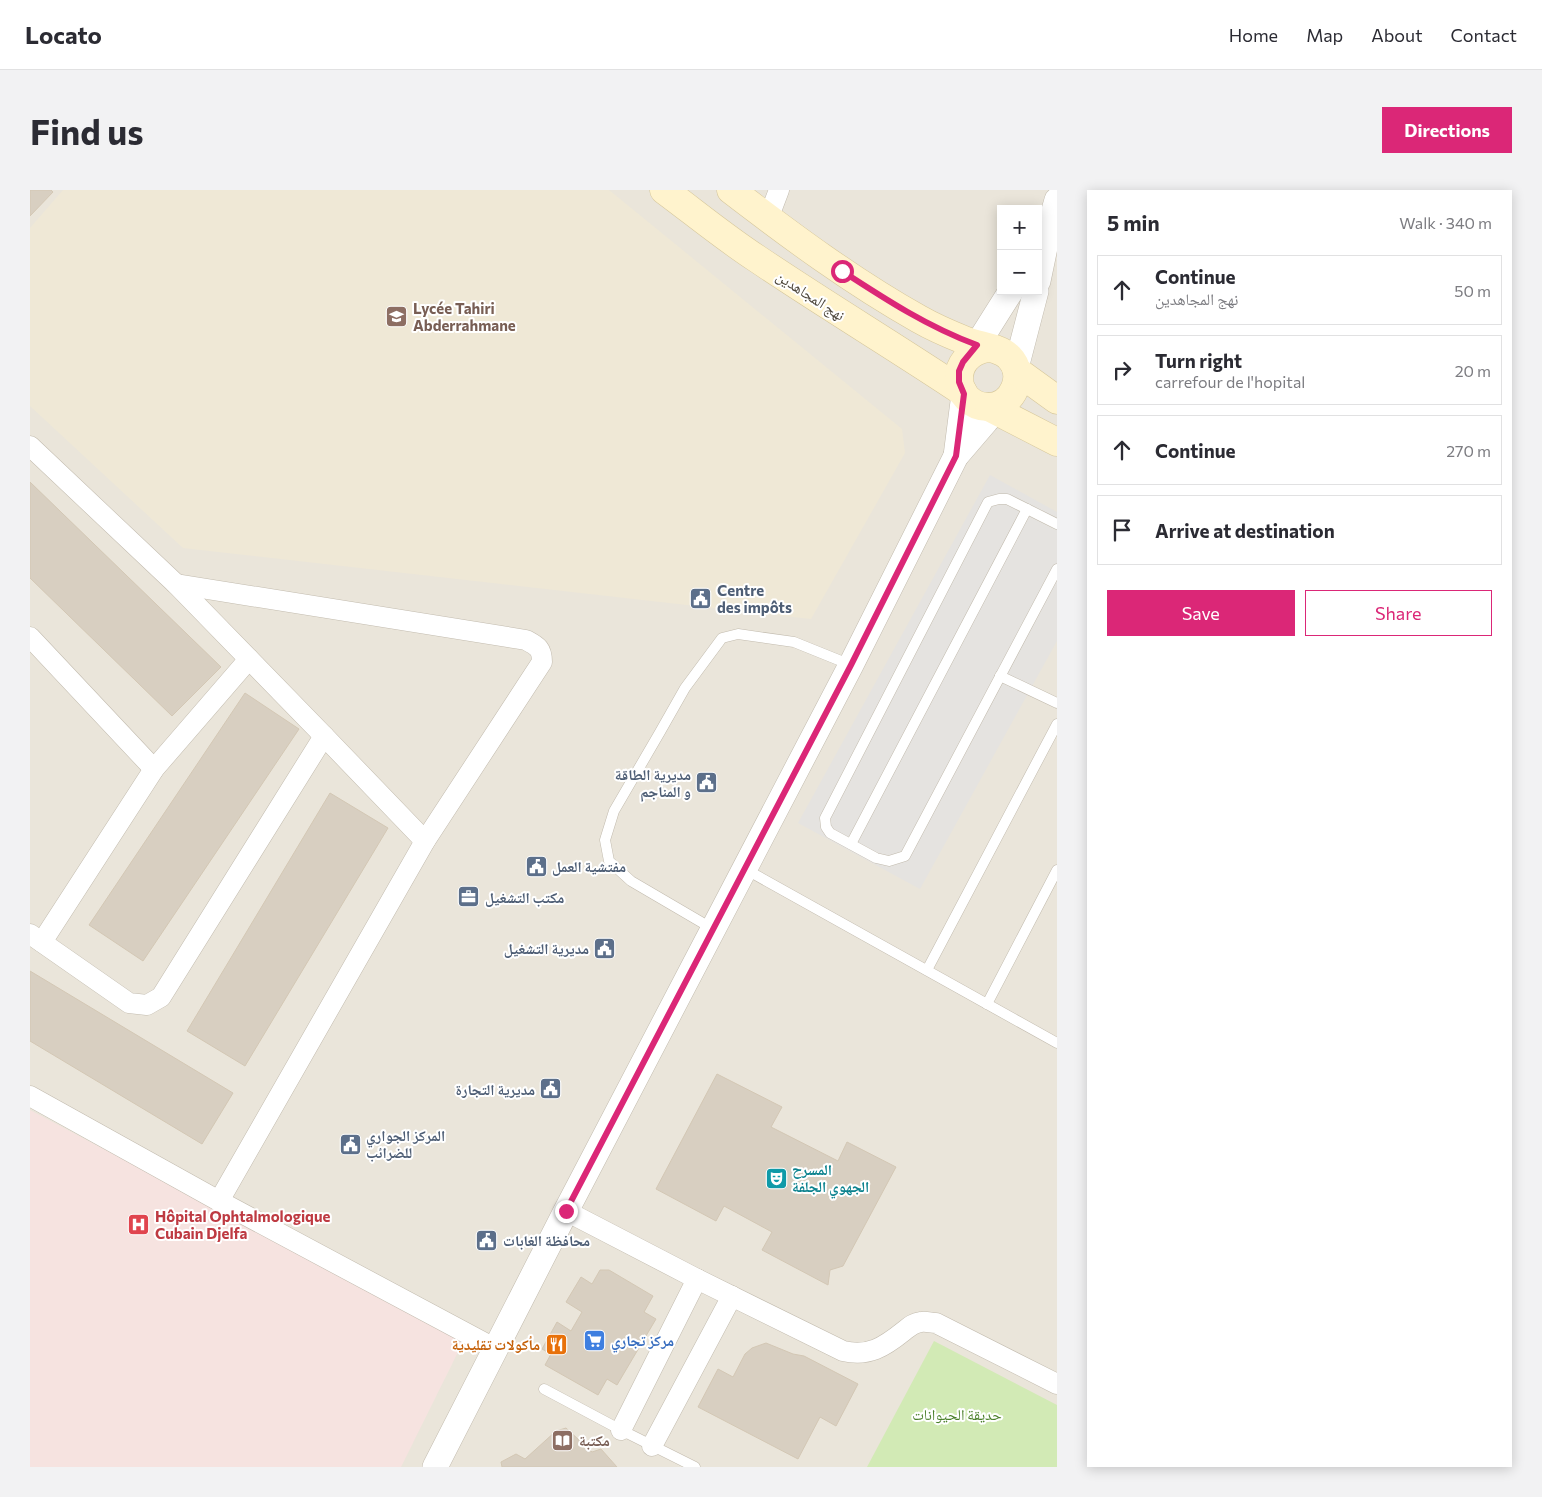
<!DOCTYPE html>
<meta charset="utf-8">
<style>
body{margin:0;font-family:Commissioner,"Noto Naskh Arabic",sans-serif;background:#f2f2f3;color:#2b2b33}
.controls{position:absolute;right:15px;top:15px;display:grid;overflow:hidden;border-radius:0px;box-shadow:0 2px 12px #0003}
.controls button{width:45px;height:45px;display:grid;place-items:center;padding:0;border:0;border-bottom:1px solid #e1e1e2;background:#fff;color:#2b2b33;font:25px sans-serif}
.stop{position:absolute;width:15px;height:15px;margin:-11px;border:4px solid #db2777;border-radius:50%;background:#fff}
.stop.end{background:#db2777;border-color:#fff;box-shadow:0 1px 5px #0008}
.list{margin:0;padding:0;list-style:none}
h2{display:flex;justify-content:space-between;align-items:center;height:65px;margin:0;padding:0 20px;font-size:21px}
h2 small{font-size:16px;font-weight:400;color:#7c7c81}
.list li{display:grid;grid-template-columns:32px 1fr auto;gap:15px;align-items:center;box-sizing:border-box;height:70px;margin:0 10px 10px;padding:0 10px;border:1px solid #e1e1e2;border-radius:0px}
.list b{display:block;font-size:19px;white-space:nowrap}
.list p{margin:0;font-size:16px;white-space:nowrap;color:#7c7c81}
.list em{font-size:16px;font-style:normal;color:#7c7c81}
.actions{display:flex;gap:10px;padding:15px 20px}
.actions a{flex:1;padding:11px 0;border:1px solid #db2777;border-radius:0px;text-align:center;font-size:18px;color:#db2777}
.actions .main{background:#db2777;color:#fff}
.icon{flex:none;width:28px;height:28px;fill:none;stroke:currentColor;stroke-width:2;stroke-linecap:round;stroke-linejoin:round}
.map{position:relative;flex:none;width:1027px;height:1277px;overflow:hidden;border-radius:0px}
header{display:flex;align-items:center;gap:30px;box-sizing:border-box;height:70px;padding:0 25px;background:#fff;border-bottom:1px solid #e1e1e2}
header strong{font-size:24px}
nav{display:flex;gap:28px;margin-inline-start:auto;font-size:18px}
.intro{display:flex;align-items:center;justify-content:space-between;box-sizing:border-box;height:120px;padding:0 30px}
h1{margin:0;font-size:35px}
.button{padding:12px 22px;border-radius:0px;background:#db2777;color:#fff;font-size:18px;font-weight:700}
main{display:flex;gap:30px;padding:0 30px}
aside{flex:1;background:#fff;border-radius:0px;box-shadow:0 2px 12px #0003}
.map>svg:first-child{display:block}
.residential{fill:#eae5da;fill-rule:evenodd}
.education{fill:#efe8d6}
.medical{fill:#f6e3e0}
.green{fill:#d2eab5}
.parking{fill:#e5e3e0}
.building{fill:#d8cfc1;stroke:#d3c7b4}
.lines{fill:none;stroke-linecap:round;stroke-linejoin:round}
.service-casing{stroke:#c2bbae;stroke-width:11}
.minor-casing{stroke:#c2bbae;stroke-width:21}
.tertiary-casing{stroke:#c2bbae;stroke-width:26}
.secondary-casing{stroke:#d6c79b;stroke-width:29}
.service{stroke:#fff;stroke-width:10}
.minor{stroke:#fff;stroke-width:20}
.tertiary{stroke:#fff;stroke-width:25}
.secondary{stroke:#fff3cd;stroke-width:28}
.route{stroke:#db2777;stroke-width:6}
.labels{text-anchor:middle;dominant-baseline:central;stroke-width:4;stroke-linejoin:round;paint-order:stroke}
.street-label{font-size:15px;fill:#4b4439;stroke:#fff}
.education-label{font-size:15px;font-weight:bold;fill:#785e54;stroke:#fff;text-anchor:start}
.service-label{font-size:15px;font-weight:bold;fill:#4e5e75;stroke:#fff;text-anchor:start}
.culture-label{font-size:15px;font-weight:bold;fill:#0d838f;stroke:#fff;text-anchor:start}
.health-label{font-size:15px;font-weight:bold;fill:#be3a42;stroke:#fff;text-anchor:start}
.shop-label{font-size:15px;font-weight:bold;fill:#366cbe;stroke:#fff;text-anchor:start}
.food-label{font-size:15px;font-weight:bold;fill:#c56008;stroke:#fff;text-anchor:end}
.park-label{font-size:15px;fill:#4a7f2a;stroke:#fff}
</style>
<header>
<strong>Locato</strong>
<nav><a>Home</a><a>Map</a><a>About</a><a>Contact</a></nav>
</header>
<div class="intro"><h1>Find us</h1><a class="button">Directions</a></div>
<main>
<div class="map">
<svg width="1027" height="1277" viewBox="0 0 1027 1277">
<rect width="100%" height="100%" fill="#f6f3ec"/>
<path class="residential" d="M 0,0 L 1027,0 L 1027,1277 L 0,1277 ZM 971,19 L 1008,19 L 1008,101 L 971,101 Z"/>
<polygon class="education" points="33,0 579,0 872,239 875,263 781,429 153,358 0,216 0,38"/>
<polygon class="medical" points="0,920 434,1150 371,1277 0,1277"/>
<polygon class="green" points="904,1151 1027,1215 1027,1277 837,1277"/>
<polygon class="parking" points="960,285 1027,322 1027,451 890,699 768,633"/>
<g class="building">
<polygon points="0,0 21,0 23,2 0,26"/>
<polygon points="0,292 191,477 142,526 0,388"/>
<polygon points="215,503 269,539 113,771 59,735"/>
<polygon points="300,603 358,638 215,876 157,841"/>
<polygon points="0,781 203,903 172,954 0,851"/>
<polygon points="687,884 752,917 741,937 808,971 817,952 866,977 813,1076 800,1080 798,1095 732,1060 742,1042 694,1016 686,1031 626,999"/>
<polygon points="570,1080 579,1080 623,1106 614,1122 626,1129 587,1195 577,1189 568,1205 515,1175 521,1164 512,1159 527,1132 541,1141 552,1122 536,1112 551,1087 562,1094"/>
<polygon points="736,1153 763,1164 774,1166 828,1194 806,1236 790,1227 768,1269 668,1217 688,1179 703,1187 715,1164 722,1158"/>
<polygon points="536,1238 562,1262 571,1259 587,1277 472,1277 471,1272 486,1264 495,1269 526,1241"/>
</g>
<g class="lines">
<defs>
<g id="service">
<polyline points="1027,334 977,309 969,309 958,312 795,628 796,637 800,643 846,668 859,671 875,666 1027,379"/>
<polyline points="970,486 1027,513"/>
<polyline points="821,654 997,319"/>
<polyline points="715,679 1027,853"/>
<polyline points="683,739 601,691 579,671 575,650 584,621 630,542 655,498 692,448 708,444 764,452 821,475"/>
<polyline points="897,780 1027,534"/>
<polyline points="957,814 1027,680"/>
<polyline points="514,1199 591,1240 665,1277"/>
</g>
<g id="minor">
<polyline points="738,29 749,0"/>
<polyline points="0,256 146,394 294,546 395,651"/>
<path d="M 146,394 L 496,450 C 507,456 512,458 512,472 L 395,651 L 189,1011"/>
<polyline points="0,447 124,579"/>
<polyline points="0,744 99,813 117,815 131,807 294,546"/>
<polyline points="12,752 124,579 219,469"/>
<polyline points="0,906 189,1011 466,1159"/>
<path d="M 536,1021 L 667,1089 L 813,1161 C 839,1167 854,1157 874,1141 C 879,1137 883,1133 891,1132 C 896,1131 901,1133 906,1133 L 1027,1194"/>
<polyline points="591,1240 667,1089"/>
<polyline points="622,1256 702,1106"/>
</g>
<g id="tertiary">
<polyline points="1008,91 1019,38 1027,10"/>
<polyline points="940,164 947,155 981,101"/>
<polyline points="986,178 1006,101"/>
<polyline points="926,266 934,204"/>
<polyline points="405,1277 536,1021 821,475 926,266 956,231 975,211"/>
</g>
<g id="secondary">
<path d="M 634,0 C 665,23 694,47 726,68 C 794,114 864,156 933,202"/>
<path d="M 701,0 C 761,46 823,92 889,129 C 903,137 919,144 934,150 C 947,156 970,157 979,167 C 997,185 983,217 958,217 C 923,216 916,165 958,158"/>
<polyline points="987,181 1027,210"/>
<polyline points="959,217 1027,252"/>
</g>
</defs>
<use href="#service" class="service-casing"/>
<use href="#minor" class="minor-casing"/>
<use href="#tertiary" class="tertiary-casing"/>
<use href="#secondary" class="secondary-casing"/>
<use href="#service" class="service"/>
<use href="#minor" class="minor"/>
<use href="#tertiary" class="tertiary"/>
<use href="#secondary" class="secondary"/>
</g>
<g class="lines">
<path class="route" d="M 536,1021 L 821,475 L 926,266 L 934,204 L 929,192 L 929,181 L 933,172 L 947,155 C 898,137 855,109 812,81"/>
</g>
<defs>
<symbol id="school-square" viewBox="-11 -11 22 22"><rect x="-9" y="-9" width="18" height="18" rx="4" fill="#8d6e63" stroke="#fff"/><path d="M0-5L7-2L0 1L-7-2ZM-4 1L0 2.5L4 1V4Q0 6-4 4Z" fill="#fff"/></symbol>
<symbol id="civic-square" viewBox="-11 -11 22 22"><rect x="-9" y="-9" width="18" height="18" rx="4" fill="#5c6f8a" stroke="#fff"/><path d="M-.6-6.5H3V-4.5H.6V-3L4-1V1h2V6H-6V1h2V-1L-.6-3ZM-1.2 2.5V6h2.4V2.5Z" fill="#fff"/></symbol>
<symbol id="office-square" viewBox="-11 -11 22 22"><rect x="-9" y="-9" width="18" height="18" rx="4" fill="#5c6f8a" stroke="#fff"/><path d="M-6-3h4V-5.5h4V-3h4V5H-6ZM-1-4.5V-3h2v-1.5ZM-6 0V1H6V0Z" fill="#fff"/></symbol>
<symbol id="theatre-square" viewBox="-11 -11 22 22"><rect x="-9" y="-9" width="18" height="18" rx="4" fill="#0f9aa8" stroke="#fff"/><path d="M-5-5.5Q0-4 5-5.5V0Q5 5 0 6Q-5 5-5 0ZM-3.3-2.5H-1v1.5H-3.3ZM1-2.5H3.3v1.5H1ZM-2.8 1Q0 5.5 2.8 1Z" fill="#fff"/></symbol>
<symbol id="hospital-square" viewBox="-11 -11 22 22"><rect x="-9" y="-9" width="18" height="18" rx="4" fill="#e0444e" stroke="#fff"/><path d="M-5-5h3v3.5h4V-5h3V5h-3V1.5h-4V5h-3Z" fill="#fff"/></symbol>
<symbol id="supermarket-square" viewBox="-11 -11 22 22"><rect x="-9" y="-9" width="18" height="18" rx="4" fill="#3f7fe0" stroke="#fff"/><path d="M-6-5.5h2.5l.6 2H6L4.5 2H-2.5L-4.4-4H-6ZM-1.5 3.2a1.3 1.3 0 1 0 .1 0ZM3 3.2a1.3 1.3 0 1 0 .1 0Z" fill="#fff"/></symbol>
<symbol id="restaurant-square" viewBox="-11 -11 22 22"><rect x="-9" y="-9" width="18" height="18" rx="4" fill="#e8710a" stroke="#fff"/><path d="M-5-6h1v4h1v-4h1v4h1v-4h1v5L-1.5 .5V6h-2V.5L-5-1ZM5-6V6H3V1.5H1.5Q1.5-4 5-6Z" fill="#fff"/></symbol>
<symbol id="library-square" viewBox="-11 -11 22 22"><rect x="-9" y="-9" width="18" height="18" rx="4" fill="#8d6e63" stroke="#fff"/><path d="M-6-4Q-3-5.5-.7-3.5V5Q-3 3-6 4ZM6-4Q3-5.5 .7-3.5V5Q3 3 6 4Z" fill="#fff"/></symbol>
</defs>
<g fill-rule="evenodd">
<use href="#school-square" x="354" y="114" width="25" height="25"/>
<use href="#civic-square" x="658" y="396" width="25" height="25"/>
<use href="#civic-square" x="664" y="580" width="25" height="25"/>
<use href="#civic-square" x="494" y="664" width="25" height="25"/>
<use href="#office-square" x="426" y="694" width="25" height="25"/>
<use href="#civic-square" x="562" y="746" width="25" height="25"/>
<use href="#civic-square" x="508" y="886" width="25" height="25"/>
<use href="#civic-square" x="308" y="942" width="25" height="25"/>
<use href="#theatre-square" x="734" y="976" width="25" height="25"/>
<use href="#hospital-square" x="96" y="1022" width="25" height="25"/>
<use href="#civic-square" x="444" y="1038" width="25" height="25"/>
<use href="#supermarket-square" x="552" y="1138" width="25" height="25"/>
<use href="#restaurant-square" x="514" y="1142" width="25" height="25"/>
<use href="#library-square" x="520" y="1238" width="25" height="25"/>
</g>
<g class="labels">
<g class="street-label">
<text transform="translate(781 105) rotate(33)">نهج المجاهدين</text>
</g>
<g class="education-label">
<text x="383" y="118">Lycée Tahiri<tspan x="383" dy="17">Abderrahmane</tspan></text>
<text x="549" y="1250">مكتبة</text>
</g>
<g class="service-label">
<text x="687" y="400">Centre<tspan x="687" dy="17">des impôts</tspan></text>
<text x="661" y="584" text-anchor="end">مديرية الطاقة<tspan x="661" dy="17">و المناجم</tspan></text>
<text x="522" y="676">مفتشية العمل</text>
<text x="455" y="707">مكتب التشغيل</text>
<text x="559" y="758" text-anchor="end">مديرية التشغيل</text>
<text x="505" y="899" text-anchor="end">مديرية التجارة</text>
<text x="336" y="945">المركز الجواري<tspan x="336" dy="17">للضرائب</tspan></text>
<text x="473" y="1050">محافظة الغابات</text>
</g>
<g class="culture-label">
<text x="762" y="979">المسرح<tspan x="762" dy="17">الجهوي الجلفة</tspan></text>
</g>
<g class="health-label">
<text x="125" y="1026">Hôpital Ophtalmologique<tspan x="125" dy="17">Cubain Djelfa</tspan></text>
</g>
<g class="shop-label">
<text x="581" y="1150">مركز تجاري</text>
</g>
<g class="food-label">
<text x="510" y="1154">مأكولات تقليدية</text>
</g>
<g class="park-label">
<text x="927" y="1224">حديقة الحيوانات</text>
</g>
</g>
</svg>
<div class="controls">
<button>+</button>
<button>−</button>
</div>
<div class="stop" style="left:812px;top:81px"></div>
<div class="stop end" style="left:536px;top:1021px"></div>
</div>
<aside>
<h2>5 min<small>Walk · 340 m</small></h2>
<ul class="list">
<li><svg class="icon" aria-label="ahead" viewBox="0 0 24 24"><path d="M12 20V5M6 11l6-6 6 6"/></svg><div><b>Continue</b><p>نهج المجاهدين</p></div><em>50 m</em></li>
<li><svg class="icon" aria-label="right" viewBox="0 0 24 24"><path d="M7 20v-9h11M14 6l5 5-5 5"/></svg><div><b>Turn right</b><p>carrefour de l'hopital</p></div><em>20 m</em></li>
<li><svg class="icon" aria-label="ahead" viewBox="0 0 24 24"><path d="M12 20V5M6 11l6-6 6 6"/></svg><div><b>Continue</b></div><em>270 m</em></li>
<li><svg class="icon" aria-label="arrive" viewBox="0 0 24 24"><path d="M6 21V4h12l-3 4 3 4H6"/></svg><div><b>Arrive at destination</b></div></li>
</ul>
<div class="actions"><a class="main">Save</a><a>Share</a></div>
</aside>
</main>
